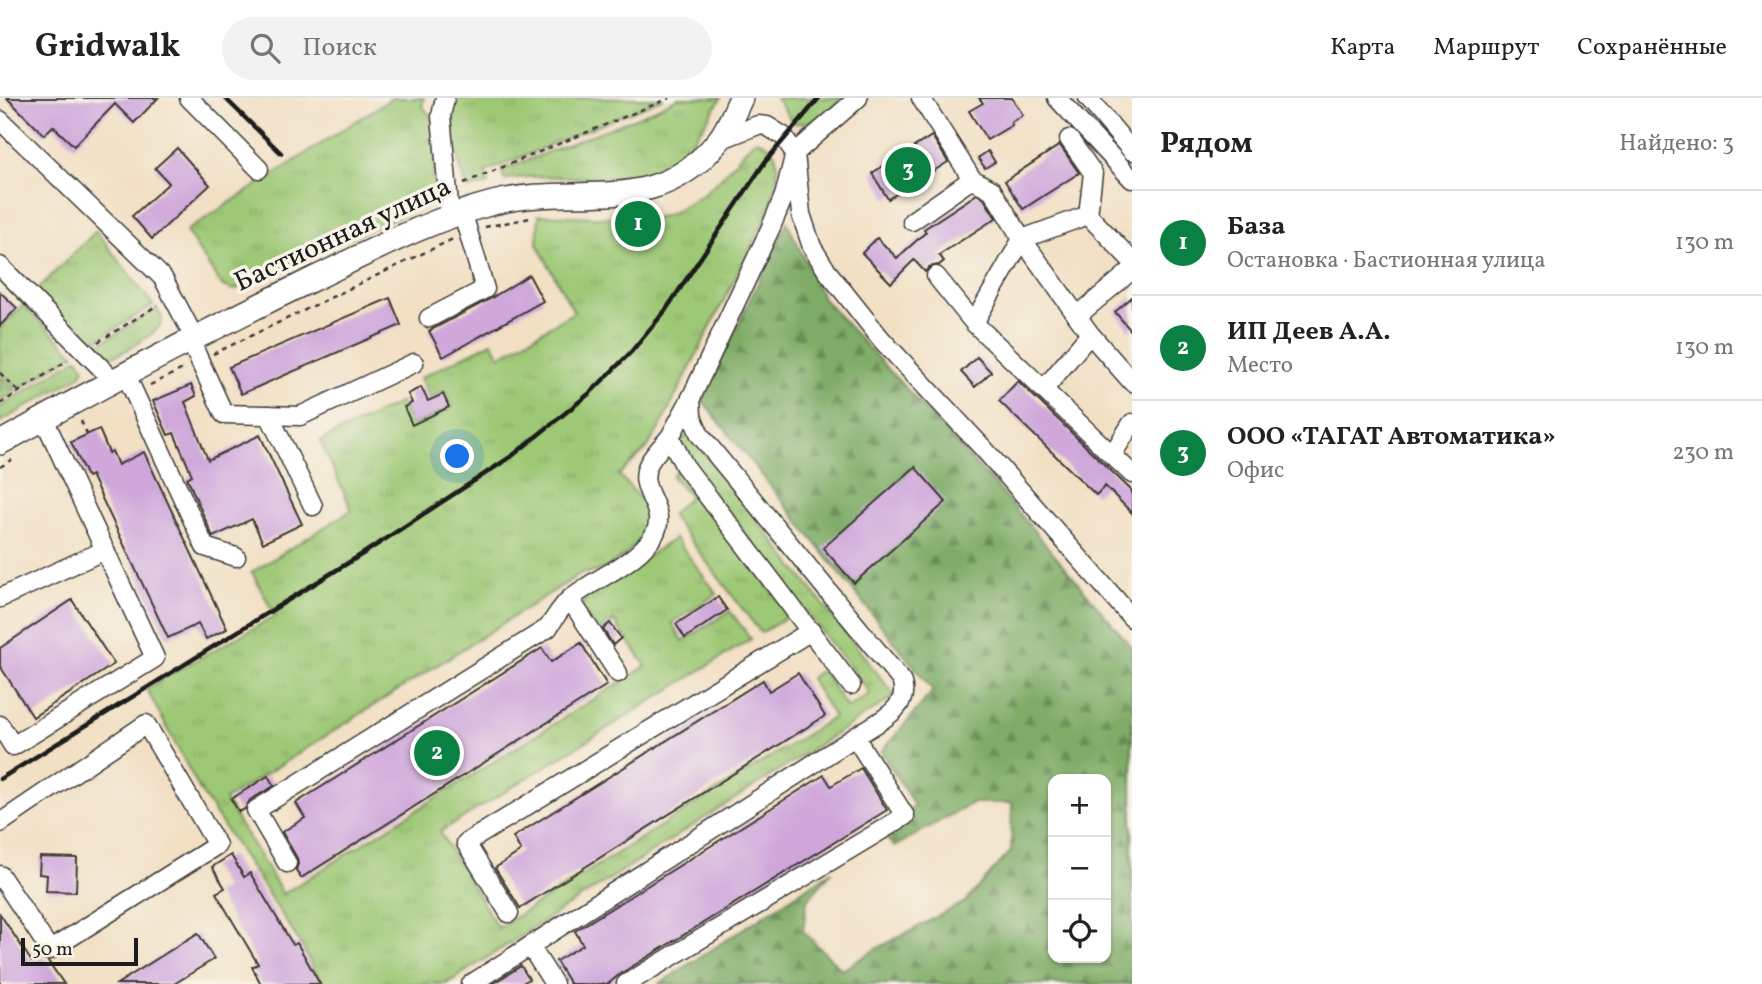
<!DOCTYPE html>
<html lang="ru">
<meta charset="utf-8">
<style>
body{margin:0;font-family:Vollkorn,serif;background:#f2f2f2;color:#222}
.controls{position:absolute;right:21px;bottom:21px;display:grid;overflow:hidden;border-radius:14px;box-shadow:0 2px 5px #0004}
.controls button{width:63px;height:63px;display:grid;place-items:center;padding:0;border:0;border-bottom:2px solid #e0e0e0;background:#fff;color:#222;font:35px sans-serif}
.scale{position:absolute;left:21px;bottom:18px;width:117px;box-sizing:border-box;padding-left:7px;border:4px solid #1c1c1c;border-top:0;font-size:19px;line-height:24px;white-space:nowrap;color:#1c1c1c;-webkit-text-stroke:5px #f7f3e8;paint-order:stroke}
.you{position:absolute;left:458px;top:359px;width:24px;height:24px;margin:-18px;border:5px solid #fff;border-radius:50%;background:#1a73e8;box-shadow:0 0 0 10px #1a73e833}
.badge{display:grid;place-items:center;width:46px;height:46px;border-radius:50%;background:#0b8043;color:#fff;font-size:23px;font-weight:700}
.pin{position:absolute;translate:-50% -50%;border:4px solid #fff;box-shadow:0 2px 7px #0006}
.list{margin:0;padding:0;list-style:none}
h2{display:flex;justify-content:space-between;align-items:center;height:91px;margin:0;padding:0 28px;font-size:30px}
h2 small{font-size:23px;font-weight:400;color:#767676}
.list li{display:grid;grid-template-columns:46px 1fr auto;gap:21px;align-items:center;box-sizing:border-box;height:105px;padding:0 28px;border-top:2px solid #e0e0e0}
.list b{display:block;font-size:26px;white-space:nowrap}
.list p{margin:0;font-size:23px;white-space:nowrap;color:#767676}
.list em{font-size:23px;font-style:normal;color:#767676}
.icon{flex:none;width:38px;height:38px;fill:none;stroke:currentColor;stroke-width:2;stroke-linecap:round;stroke-linejoin:round}
.map{position:relative;flex:none;width:1132px;height:886px;overflow:hidden}
header{display:flex;align-items:center;gap:42px;box-sizing:border-box;height:98px;padding:0 35px;background:#fff;border-bottom:2px solid #e0e0e0}
header strong{font-size:33px}
nav{display:flex;gap:38px;margin-inline-start:auto;font-size:24px}
.search{width:490px;height:63px;background:#f2f2f2;display:flex;align-items:center;gap:18px;box-sizing:border-box;padding:0 24px;border-radius:38px;color:#767676;font-size:26px}
main{display:flex}
aside{flex:1;background:#fff}
.map>svg:first-child{display:block}
.grass{fill:url(#grass-tufts);stroke:#5c7248;stroke-width:2}
.forest{fill:url(#forest-firs);stroke:#4d6441;stroke-width:2;fill-rule:evenodd}
.building{fill:#cfa7db}
.lines{fill:none;stroke-linecap:round;stroke-linejoin:round}
.minor-casing{stroke:#3c3935;stroke-width:21}
.major-casing{stroke:#3c3935;stroke-width:26}
.path{stroke:#3c3935;stroke-width:2.5;stroke-dasharray:5 5;stroke-linecap:butt}
.minor{stroke:#fff;stroke-width:18}
.major{stroke:#fff;stroke-width:23}
.rail{stroke:#1c1c1c;stroke-width:4.5}
.labels{text-anchor:middle;dominant-baseline:central;stroke-width:7;stroke-linejoin:round;paint-order:stroke}
.street-label{font-size:28px;fill:#1c1c1c;stroke:#f7f3e8}
</style>
<header>
<strong>Gridwalk</strong>
<div class="search"><svg class="icon" aria-label="search" viewBox="0 0 24 24"><circle cx="10" cy="10" r="6"/><path d="M15 15l6 6"/></svg>Поиск</div>
<nav><a>Карта</a><a>Маршрут</a><a>Сохранённые</a></nav>
</header>
<main>
<div class="map">
<svg width="1132" height="886" viewBox="0 0 1132 886">
<defs>
<pattern id="grass-tufts" width="24" height="20" patternUnits="userSpaceOnUse" patternTransform="scale(1.75)"><rect width="24" height="20" fill="#9dc875"/><path d="M3 7l-1-3M5 7V3M7 7l1-3M15 17l-1-3M17 17v-4M19 17l1-3" fill="none" stroke="#87ab65"/></pattern>
<pattern id="forest-firs" width="22" height="20" patternUnits="userSpaceOnUse" patternTransform="scale(1.75)"><rect width="22" height="20" fill="#7eac66"/><path d="M5 1l3.5 6h-7zM16 11l3.5 6h-7z" fill="#668b53"/></pattern>
</defs>
<rect width="100%" height="100%" fill="#f7f3e8"/>
<filter id="ink" filterUnits="userSpaceOnUse"><feTurbulence type="fractalNoise" baseFrequency=".0143" numOctaves="2"/><feDisplacementMap in="SourceGraphic" scale="14" xChannelSelector="R" yChannelSelector="G"/><feConvolveMatrix kernelMatrix="1 2 1 2 8 2 1 2 1" color-interpolation-filters="sRGB"/></filter>
<filter id="wash" filterUnits="userSpaceOnUse"><feTurbulence type="fractalNoise" baseFrequency=".00686" numOctaves="4" result="noise"/><feDisplacementMap in="SourceGraphic" scale="28" xChannelSelector="R" yChannelSelector="G"/><feGaussianBlur stdDeviation="1.57" result="paint"/><feColorMatrix in="noise" values="0 0 0 0 0 0 0 0 0 0 0 0 0 0 0 0 0 1.4 0 .05"/><feComposite in="paint" operator="in"/></filter>
<g filter="url(#wash)">
<rect width="100%" height="100%" fill="#f2e0c4"/>
<g class="grass">
<polygon points="392,0 424,0 422,8 430,17 436,34 434,93 425,106 417,110 234,192 222,188 186,133"/>
<polygon points="453,0 664,0 485,74 489,86 467,91 454,47"/>
<path d="M 678,0 L 721,0 C 705,28 680,64 648,76 C 625,84 586,79 562,79 C 543,78 522,78 504,82 L 502,72 L 643,17 Z"/>
<path d="M 776,0 L 846,0 C 829,14 816,27 793,25 Z"/>
<path d="M 754,42 C 790,47 776,91 768,115 L 661,327 L 647,350 L 619,377 C 627,387 642,399 646,412 C 653,438 620,465 598,473 C 594,475 587,474 582,475 L 225,702 L 283,796 L 646,568 L 614,523 L 596,536 L 581,508 L 584,503 L 591,496 L 675,440 L 717,496 L 672,525 L 683,543 L 730,513 L 751,541 L 440,734 L 498,830 L 834,619 L 810,580 L 822,572 L 847,610 L 870,595 L 685,360 L 680,343 L 686,338 L 695,343 L 895,598 L 446,886 L 322,886 L 299,843 L 201,694 L 146,590 L 275,518 L 252,474 L 352,412 L 320,343 L 401,304 L 413,328 L 452,309 L 445,293 L 430,300 L 420,280 L 492,244 L 500,258 L 574,214 L 537,146 L 539,117 L 651,121 L 670,116 L 703,96 L 719,82 Z"/>
<polygon points="96,133 153,207 87,248 35,194"/>
<polygon points="23,207 74,256 19,291 0,273 0,230"/>
<path d="M 156,211 L 161,217 L 162,224 C 157,235 123,256 112,258 C 103,259 97,256 91,251 Z"/>
<polygon points="78,260 84,270 80,278 0,324 0,309"/>
<polygon points="0,278 16,293 0,303"/>
<polygon points="681,366 789,518 761,535 671,417 690,398 672,379"/>
</g>
<path class="forest" d="M 787,124 L 824,202 L 998,390 L 1132,549 L 1132,886 L 659,886 L 832,773 L 807,803 L 803,833 L 842,872 L 876,851 L 965,804 L 1011,753 L 1012,705 L 972,705 L 894,749 L 885,739 L 914,707 L 881,654 L 933,593 L 702,302 ZM 1053,681 L 1106,681 L 1106,860 L 1053,860 Z"/>
<g id="blocks">
<g class="building">
<polygon points="7,0 158,0 134,25 115,6 74,48 53,28 44,37"/>
<polygon points="979,0 1012,0 1023,17 1011,24 1012,27 987,42 969,13 983,5"/>
<polygon points="932,38 948,64 888,101 872,75"/>
<polygon points="1060,47 1079,75 1023,111 1005,83"/>
<polygon points="177,50 210,87 152,141 132,118 169,85 155,70"/>
<polygon points="988,53 995,64 985,70 978,60"/>
<polygon points="977,96 984,101 996,120 939,157 944,163 939,167 929,169 925,174 914,162 891,185 862,155 877,140 897,160 926,134 924,131"/>
<polygon points="529,177 543,203 443,259 429,233 490,201"/>
<polygon points="0,194 17,210 0,228"/>
<polygon points="1132,199 1132,234 1115,214"/>
<polygon points="390,200 401,227 241,296 229,269"/>
<polygon points="977,259 991,274 975,289 961,274"/>
<polygon points="1018,283 1132,393 1132,415 1105,388 1096,397 999,303"/>
<polygon points="191,287 196,298 185,304 208,362 260,337 302,426 263,445 252,421 213,439 187,380 192,377 174,335 168,337 153,303"/>
<polygon points="421,289 428,303 443,296 449,309 412,327 404,309 412,305 408,296"/>
<polygon points="99,331 109,355 112,353 118,367 144,354 227,531 206,541 198,526 168,540 91,377 87,379 71,344"/>
<polygon points="915,369 946,404 854,485 823,450"/>
<polygon points="718,499 727,512 685,540 676,526"/>
<polygon points="72,502 114,566 33,619 0,568 0,550"/>
<polygon points="610,525 621,540 613,547 603,531"/>
<polygon points="581,545 607,587 301,780 296,772 298,766 297,760 282,734 305,720 296,705 542,550 551,564"/>
<polygon points="798,575 825,618 520,810 495,770 521,753 513,739 763,582 769,593"/>
<polygon points="861,670 887,712 620,876 608,886 570,886 556,863 583,847 575,833 824,677 831,688"/>
<polygon points="268,678 274,688 250,702 245,711 239,714 231,701"/>
<polygon points="231,757 244,779 250,775 293,847 297,845 320,886 261,886 252,869 258,866 216,795 225,790 212,769"/>
<polygon points="40,759 77,760 76,794 46,793 47,777 39,776"/>
<polygon points="0,816 32,864 41,859 48,863 64,886 0,886"/>
<polygon points="198,835 214,861 174,886 117,886"/>
<polygon points="521,868 529,881 521,886 492,886"/>
</g>
</g>
</g>
<g filter="url(#ink)">
<use href="#blocks" fill-opacity="0" stroke="#3c3935" stroke-width="2"/>
<g class="lines">
<defs>
<g id="minor">
<polyline points="189,0 259,71"/>
<polyline points="445,0 441,18 450,117"/>
<polyline points="921,0 972,81 992,92 1022,141 1090,236 1132,284"/>
<polyline points="1057,0 1132,81"/>
<polyline points="1088,0 1132,53"/>
<polyline points="0,22 163,180 194,239"/>
<polyline points="1069,41 1093,75 1088,117"/>
<polyline points="719,42 758,27 767,28 783,38 795,55 801,116 812,149 827,173 882,242 983,350 1132,520"/>
<polyline points="912,123 972,81"/>
<polyline points="1132,163 1088,117 1022,141 974,225 1132,376"/>
<polyline points="0,168 114,283"/>
<polyline points="936,178 974,225"/>
<polyline points="1077,218 1132,172"/>
<polyline points="429,220 485,191 462,113"/>
<polyline points="190,242 224,316 300,318 414,265"/>
<polyline points="126,277 205,449 236,459"/>
<polyline points="1044,291 1090,236"/>
<polyline points="691,300 670,339 684,367 851,587"/>
<polyline points="269,317 313,408"/>
<polyline points="1112,357 1132,325"/>
<polyline points="0,500 105,452"/>
<polyline points="570,501 618,575"/>
<polyline points="0,627 13,648 155,560 44,321"/>
<polyline points="0,725 146,626 217,747 50,852 0,777"/>
<path d="M 287,765 L 256,712 L 548,530 C 555,520 562,507 571,500 C 597,479 636,466 654,437 C 670,410 634,392 649,365 C 654,356 663,347 670,339"/>
<polyline points="509,815 466,745 811,533"/>
<polyline points="530,848 554,886"/>
<path d="M 471,886 L 855,639 C 875,625 913,611 901,582 L 700,337 L 692,318 L 691,300 L 771,129 L 784,98 L 795,55 L 858,0"/>
<polyline points="626,886 905,718 855,639"/>
</g>
<path id="major" d="M 0,345 C 101,288 204,234 309,183 C 370,154 428,122 493,105 C 577,83 655,123 719,42 C 729,29 734,14 741,0"/>
</defs>
<use href="#minor" class="minor-casing"/>
<use href="#major" class="major-casing"/>
<g class="path">
<polyline points="464,85 670,0"/>
<polyline points="485,129 530,120"/>
<polyline points="98,244 158,207"/>
<polyline points="213,256 453,141"/>
<polyline points="0,275 19,294"/>
<polyline points="150,287 185,270"/>
<polyline points="0,306 68,262"/>
<polyline points="81,323 87,336"/>
<polyline points="0,369 12,362"/>
</g>
<use href="#minor" class="minor"/>
<use href="#major" class="major"/>
<g class="rail">
<polyline points="225,0 281,55"/>
<polyline points="0,681 364,455 512,358 590,295 631,254 665,213 765,64 819,0"/>
</g>
</g>
</g>
<g class="labels">
<g class="street-label">
<text transform="translate(343 137) rotate(-25)">Бастионная улица</text>
</g>
</g>
</svg>
<div class="controls">
<button>+</button>
<button>−</button>
<button><svg class="icon" aria-label="locate" viewBox="0 0 24 24"><circle cx="12" cy="12" r="6"/><path d="M12 2v4M12 18v4M2 12h4M18 12h4"/></svg></button>
</div>
<div class="scale">50 m</div>
<div class="you"></div>
<div class="pin badge" style="left:638px;top:126px">1</div>
<div class="pin badge" style="left:437px;top:655px">2</div>
<div class="pin badge" style="left:908px;top:72px">3</div>
</div>
<aside>
<h2>Рядом<small>Найдено: 3</small></h2>
<ul class="list">
<li><span class="badge">1</span><div><b>База</b><p>Остановка · Бастионная улица</p></div><em>130 m</em></li>
<li><span class="badge">2</span><div><b>ИП Деев А.А.</b><p>Место</p></div><em>130 m</em></li>
<li><span class="badge">3</span><div><b>ООО «ТАГАТ Автоматика»</b><p>Офис</p></div><em>230 m</em></li>
</ul>
</aside>
</main>
